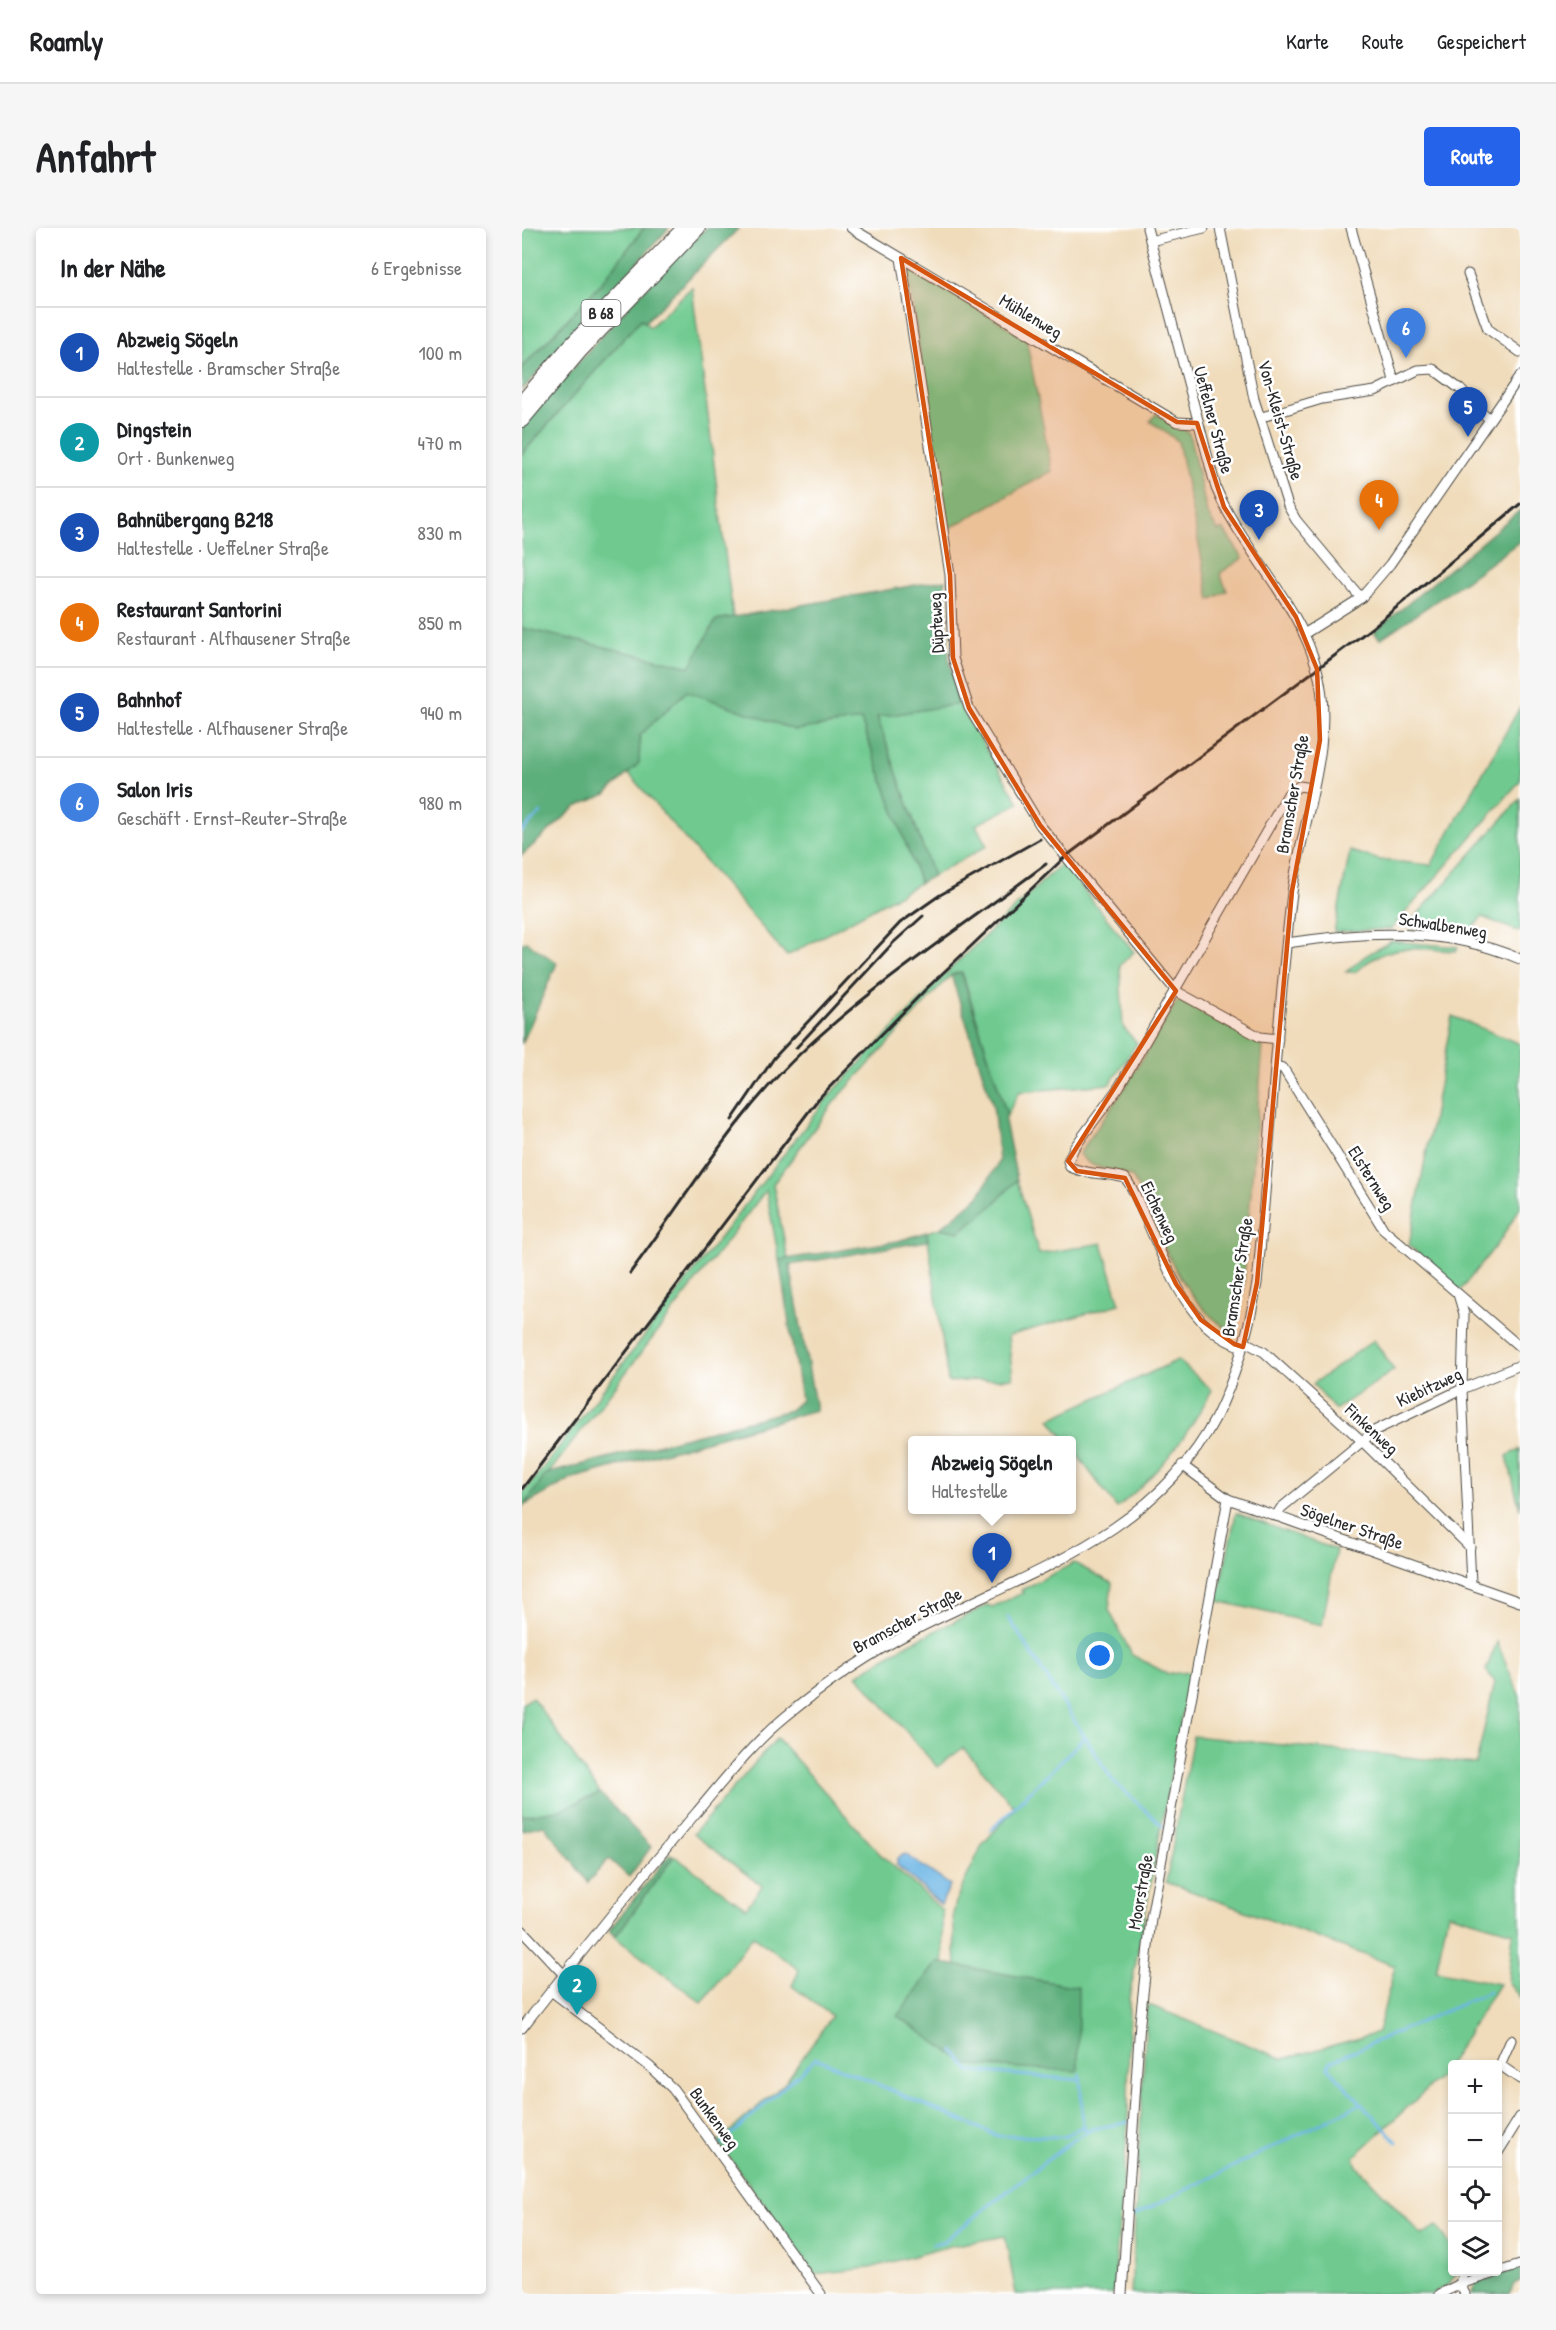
<!DOCTYPE html>
<html lang="de">
<meta charset="utf-8">
<style>
body{margin:0;font-family:"Patrick Hand",sans-serif;background:#f6f6f6;color:#202124}
.controls{position:absolute;right:18px;bottom:18px;display:grid;overflow:hidden;border-radius:6px;box-shadow:0 3px 9px #0003}
.controls button{width:54px;height:54px;display:grid;place-items:center;padding:0;border:0;border-bottom:2px solid #e0e0e0;background:#fff;color:#202124;font:30px sans-serif}
.you{position:absolute;left:578px;top:1428px;width:21px;height:21px;margin:-15px;border:4px solid #fff;border-radius:50%;background:#1a73e8;box-shadow:0 0 0 9px #1a73e833}
.badge{display:grid;place-items:center;width:39px;height:39px;border-radius:50%;background:#2563eb;color:#fff;font-size:20px;font-weight:700}
.pin{position:absolute;translate:-50% -50px;filter:drop-shadow(0 2px 3px #0008)}
.pin::after{content:'';position:absolute;top:32px;width:21px;height:18px;background:inherit;clip-path:polygon(0 0,100% 0,50% 100%)}
.popup{position:absolute;left:386px;top:1208px;width:168px;height:78px;box-sizing:border-box;display:grid;place-content:center;border-radius:6px;background:#fff;filter:drop-shadow(0 2px 4px #0005);font-size:20px;white-space:nowrap;color:#757577}
.popup b{font-size:22px;color:#202124}
.popup::after{content:'';position:absolute;left:50%;top:100%;margin-left:-12px;border:12px solid transparent;border-top-color:#fff}
.list{margin:0;padding:0;list-style:none}
h2{display:flex;justify-content:space-between;align-items:center;height:78px;margin:0;padding:0 24px;font-size:26px}
h2 small{font-size:20px;font-weight:400;color:#757577}
.list li{display:grid;grid-template-columns:39px 1fr auto;gap:18px;align-items:center;box-sizing:border-box;height:90px;padding:0 24px;border-top:2px solid #e0e0e0}
.list b{display:block;font-size:22px;white-space:nowrap}
.list p{margin:0;font-size:20px;white-space:nowrap;color:#757577}
.list em{font-size:20px;font-style:normal;color:#757577}
.icon{flex:none;width:33px;height:33px;fill:none;stroke:currentColor;stroke-width:2;stroke-linecap:round;stroke-linejoin:round}
.map{position:relative;flex:none;width:998px;height:2066px;overflow:hidden;border-radius:6px}
header{display:flex;align-items:center;gap:36px;box-sizing:border-box;height:84px;padding:0 30px;background:#fff;border-bottom:2px solid #e0e0e0}
header strong{font-size:28px}
nav{display:flex;gap:33px;margin-inline-start:auto;font-size:21px}
.intro{display:flex;align-items:center;justify-content:space-between;box-sizing:border-box;height:144px;padding:0 36px}
h1{margin:0;font-size:42px}
.button{padding:15px 27px;border-radius:6px;background:#2563eb;color:#fff;font-size:21px;font-weight:700}
main{display:flex;gap:36px;padding:0 36px}
aside{flex:1;background:#fff;border-radius:6px;box-shadow:0 3px 9px #0003}
.map>svg:first-child{display:block}
.green{fill:#70ca90;stroke:#4e7a5e;stroke-width:1.5}
.forest{fill:#5cae7a;stroke:#446c52;stroke-width:1.5}
.water{fill:#6db6e5;stroke:#4c7088;stroke-width:1.5}
.lines{fill:none;stroke-linecap:round;stroke-linejoin:round}
.stream{stroke:#6db6e5;stroke-width:3}
.minor-casing{stroke:#494641;stroke-width:11}
.highway-casing{stroke:#494641;stroke-width:16}
.minor{stroke:#fff;stroke-width:9}
.highway{stroke:#fff;stroke-width:14}
.rail{stroke:#2b2b2b;stroke-width:3}
.marked{fill:#d5540f;fill-opacity:0.2;stroke:#d5540f;stroke-width:4.5;stroke-linejoin:round}
.labels{text-anchor:middle;dominant-baseline:central;stroke-width:5;stroke-linejoin:round;paint-order:stroke}
.shield{fill:#fff;stroke:#6b6b6b;stroke-width:1.5}
.shield-label{font-size:16px;font-weight:bold;fill:#2b2b2b}
.street-label{font-size:18px;fill:#2b2b2b;stroke:#fff}
</style>
<header>
<strong>Roamly</strong>
<nav><a>Karte</a><a>Route</a><a>Gespeichert</a></nav>
</header>
<div class="intro"><h1>Anfahrt</h1><a class="button">Route</a></div>
<main>
<aside>
<h2>In der Nähe<small>6 Ergebnisse</small></h2>
<ul class="list">
<li><span class="badge" style="background:#1a4fb4">1</span><div><b>Abzweig Sögeln</b><p>Haltestelle · Bramscher Straße</p></div><em>100 m</em></li>
<li><span class="badge" style="background:#0f9aa8">2</span><div><b>Dingstein</b><p>Ort · Bunkenweg</p></div><em>470 m</em></li>
<li><span class="badge" style="background:#1a4fb4">3</span><div><b>Bahnübergang B218</b><p>Haltestelle · Ueffelner Straße</p></div><em>830 m</em></li>
<li><span class="badge" style="background:#e8710a">4</span><div><b>Restaurant Santorini</b><p>Restaurant · Alfhausener Straße</p></div><em>850 m</em></li>
<li><span class="badge" style="background:#1a4fb4">5</span><div><b>Bahnhof</b><p>Haltestelle · Alfhausener Straße</p></div><em>940 m</em></li>
<li><span class="badge" style="background:#3f7fe0">6</span><div><b>Salon Iris</b><p>Geschäft · Ernst-Reuter-Straße</p></div><em>980 m</em></li>
</ul>
</aside>
<div class="map">
<svg width="998" height="2066" viewBox="0 0 998 2066">
<rect width="100%" height="100%" fill="#fff"/>
<filter id="ink" filterUnits="userSpaceOnUse"><feTurbulence type="fractalNoise" baseFrequency=".0167" numOctaves="2"/><feDisplacementMap in="SourceGraphic" scale="12" xChannelSelector="R" yChannelSelector="G"/><feConvolveMatrix kernelMatrix="1 2 1 2 8 2 1 2 1" color-interpolation-filters="sRGB"/></filter>
<filter id="wash" filterUnits="userSpaceOnUse"><feTurbulence type="fractalNoise" baseFrequency=".008" numOctaves="4" result="noise"/><feDisplacementMap in="SourceGraphic" scale="24" xChannelSelector="R" yChannelSelector="G"/><feGaussianBlur stdDeviation="1.35" result="paint"/><feColorMatrix in="noise" values="0 0 0 0 0 0 0 0 0 0 0 0 0 0 0 0 0 1.4 0 .05"/><feComposite in="paint" operator="in"/></filter>
<g filter="url(#wash)">
<rect width="100%" height="100%" fill="#f0dcbb"/>
<g class="green">
<polygon points="0,0 122,0 77,58 0,139"/>
<polygon points="384,37 504,110 530,243 426,301"/>
<polygon points="170,59 211,389 194,392 169,439 0,400 0,226 119,91 128,99"/>
<polygon points="634,186 667,205 685,285 696,303 701,301 721,330 698,345 705,363 688,372 656,213 628,193"/>
<polygon points="165,463 273,502 339,492 398,655 265,728 106,545 117,535 118,507"/>
<polygon points="437,476 497,575 454,597 465,618 411,648 355,489"/>
<polygon points="998,479 998,553 869,701 812,704 828,623 858,632 909,637"/>
<polygon points="998,571 998,704 960,689 945,707 888,700 886,697"/>
<polygon points="541,634 559,653 556,655 612,724 598,737 601,799 615,815 588,856 497,864 485,887 440,744 429,747 312,874 251,956 266,1031 257,1032 244,962 0,1280 0,1267 306,869 429,740"/>
<path d="M 869,713 L 936,719 L 934,723 C 891,721 867,713 833,744 L 824,744 L 843,728 Z"/>
<path d="M 656,772 L 741,818 L 721,1061 L 711,1105 C 658,1073 635,1003 611,950 C 592,939 572,945 557,926 L 602,861 Z"/>
<polygon points="930,788 998,816 998,980 979,1011 938,1063 887,1017"/>
<polygon points="495,952 517,1026 580,1015 598,1076 486,1108 491,1150 426,1154 405,1004 418,1000 437,1004 471,977"/>
<polygon points="852,1112 872,1142 813,1182 791,1156"/>
<path d="M 656,1132 L 690,1162 C 664,1211 638,1244 595,1280 L 550,1220 L 550,1212 L 544,1212 L 528,1191 Z"/>
<polygon points="998,1221 998,1282 985,1228"/>
<polygon points="714,1285 814,1322 800,1397 695,1373"/>
<polygon points="552,1335 590,1355 587,1382 610,1427 646,1446 668,1444 607,1771 606,1894 591,2066 494,2066 483,2008 428,2018 348,2040 293,2046 196,1914 263,1855 310,1788 270,1758 277,1742 231,1708 180,1775 93,1709 152,1628 224,1680 240,1658 171,1606 255,1510 357,1625 420,1682 421,1735 415,1734 376,1789 555,1759 434,1738 431,1686 435,1670 460,1617 493,1580 441,1520 415,1539 335,1447 380,1419 466,1377 470,1379 501,1365 499,1362"/>
<polygon points="975,1414 998,1469 998,1770 986,1754 991,1704 926,1685 914,1743 977,1756 919,1848 832,1929 835,1938 900,2007 915,1998 930,2019 930,2044 935,2045 926,2057 910,2066 609,2066 625,1776 761,1831 856,1805 873,1738 644,1654 671,1508 954,1536 973,1454 964,1442"/>
<polygon points="10,1469 78,1565 41,1581 0,1588 0,1476"/>
</g>
<g class="forest">
<polygon points="122,0 147,0 0,162 0,140 77,58"/>
<polygon points="184,0 217,0 123,94 119,91 0,226 0,198 108,76"/>
<polygon points="998,282 998,313 945,352 858,411 852,404"/>
<polygon points="423,352 427,430 437,476 355,489 411,648 398,655 339,492 273,502 165,463 118,507 117,535 84,566 54,579 0,627 0,400 168,439 194,392"/>
<polygon points="5,714 35,735 0,816 0,715"/>
<polygon points="439,744 485,887 483,893 495,952 471,977 437,1004 418,1000 457,968 477,933 471,878 429,747"/>
<polygon points="405,1004 406,1013 268,1037 294,1182 49,1251 3,1277 24,1246 268,1182 279,1172 257,1032 376,1013"/>
<polygon points="78,1565 129,1619 107,1649 87,1631 66,1654 22,1597 0,1602 0,1588 41,1581"/>
<polygon points="148,1626 152,1628 93,1709 87,1702"/>
<polygon points="415,1734 556,1759 556,1843 446,1837 376,1788"/>
<polygon points="998,2040 998,2053 992,2056 988,2066 949,2066 954,2054"/>
</g>
<polygon class="water" points="383,1626 428,1657 419,1677 375,1637 375,1630"/>
<g class="lines">
<g class="stream">
<polyline points="0,603 19,585"/>
<polyline points="486,1389 591,1553 641,1598"/>
<polyline points="469,1602 563,1509"/>
<polyline points="432,1823 448,1843 558,1852"/>
<polyline points="558,1846 561,1898"/>
<polyline points="875,1914 806,1839 809,1833 967,1764"/>
<polyline points="200,1915 294,1830 476,1908 542,1909 561,1898 565,1904"/>
<polyline points="609,1989 840,1875"/>
<polyline points="410,2016 422,2013 551,1912 570,1901 607,1894"/>
</g>
</g>
</g>
<g filter="url(#ink)">
<g class="lines">
<defs>
<g id="minor">
<polyline points="329,0 655,194 675,195"/>
<polyline points="698,0 732,171 766,278 774,292 839,370"/>
<polyline points="829,0 872,152"/>
<polyline points="628,13 682,0"/>
<polyline points="379,30 428,347 431,430 447,480 518,597 654,763 738,809 756,811"/>
<polyline points="946,46 966,101 998,124"/>
<polyline points="740,189 800,171 853,163 896,142 911,141 938,161 967,191"/>
<polyline points="782,406 839,370 868,336 998,148"/>
<path d="M 765,715 C 844,703 923,699 998,731"/>
<polyline points="754,838 761,840 862,1002 998,1119"/>
<polyline points="936,1066 942,1086 940,1161 949,1356"/>
<polyline points="723,1114 742,1124 839,1212 948,1319"/>
<path d="M 721,1119 C 665,1103 644,1034 622,987 C 616,975 612,960 603,950 C 585,944 568,948 548,939 L 546,933 L 552,920 L 597,859 L 766,566 L 777,558 L 791,560"/>
<polyline points="660,1237 706,1271 998,1374"/>
<polyline points="754,1288 759,1280 854,1202 940,1161 998,1137"/>
<polyline points="0,1702 42,1747"/>
<polyline points="29,1763 127,1838 151,1861 299,2066"/>
<path d="M 0,1800 C 57,1727 114,1655 174,1585 C 202,1552 229,1517 263,1489 C 303,1456 347,1426 393,1402 C 502,1346 633,1307 694,1189 C 715,1147 727,1102 735,1055 C 748,925 754,795 770,665 C 779,595 815,512 795,441 C 776,372 721,324 694,260 L 625,0"/>
<polyline points="989,1812 978,1837 998,1851"/>
<polyline points="975,1926 998,1889"/>
<polyline points="600,2066 618,1794 629,1690 706,1271"/>
<polyline points="918,2066 938,2056 941,2044"/>
<polyline points="943,2066 938,2056 998,2037"/>
</g>
<g id="highway">
<polyline points="0,174 48,118 162,0"/>
<polyline points="0,192 57,124 176,0"/>
</g>
</defs>
<use href="#minor" class="minor-casing"/>
<use href="#highway" class="highway-casing"/>
<use href="#minor" class="minor"/>
<use href="#highway" class="highway"/>
<g class="rail">
<polyline points="274,820 371,715 401,688"/>
<polyline points="210,892 252,830 378,695 418,667 518,611"/>
<path d="M 108,1045 C 164,970 212,887 282,822 C 356,753 443,697 524,636"/>
<polyline points="0,1261 297,870 404,761 543,629 851,399 998,276"/>
</g>
</g>
</g>
<path class="marked" d="M 379,30 L 655,194 L 675,195 L 702,279 L 774,389 L 795,441 L 798,512 L 770,663 L 735,1055 L 721,1119 L 712,1116 L 679,1092 L 654,1056 L 603,950 L 555,943 L 546,933 L 654,763 L 518,597 L 447,480 L 431,430 L 428,347 Z"/>
<g class="labels">
<rect class="shield" x="59.5" y="72" width="39" height="26" rx="4.5"/>
<g class="shield-label">
<text x="79" y="85">B 68</text>
</g>
<g class="street-label">
<text transform="translate(509 88) rotate(31)">Mühlenweg</text>
<text transform="translate(692 192) rotate(75)">Ueffelner Straße</text>
<text transform="translate(759 192) rotate(74)">Von-Kleist-Straße</text>
<text transform="translate(414 395) rotate(-93)">Düpteweg</text>
<text transform="translate(770 566) rotate(-80)">Bramscher Straße</text>
<text transform="translate(921 697) rotate(9)">Schwalbenweg</text>
<text transform="translate(850 950) rotate(58)">Elsternweg</text>
<text transform="translate(638 984) rotate(65)">Eichenweg</text>
<text transform="translate(715 1049) rotate(-81)">Bramscher Straße</text>
<text transform="translate(907 1159) rotate(-25)">Kiebitzweg</text>
<text transform="translate(850 1201) rotate(43)">Finkenweg</text>
<text transform="translate(830 1298) rotate(19)">Sögelner Straße</text>
<text transform="translate(385 1392) rotate(-28)">Bramscher Straße</text>
<text transform="translate(618 1664) rotate(-80)">Moorstraße</text>
<text transform="translate(193 1890) rotate(54)">Bunkenweg</text>
</g>
</g>
</svg>
<div class="controls">
<button>+</button>
<button>−</button>
<button><svg class="icon" aria-label="locate" viewBox="0 0 24 24"><circle cx="12" cy="12" r="6"/><path d="M12 2v4M12 18v4M2 12h4M18 12h4"/></svg></button>
<button><svg class="icon" aria-label="layers" viewBox="0 0 24 24"><path d="M12 4l9 5-9 5-9-5zM3 14l9 5 9-5"/></svg></button>
</div>
<div class="you"></div>
<div class="pin badge" style="left:470px;top:1355px;background:#1a4fb4">1</div>
<div class="popup"><b>Abzweig Sögeln</b>Haltestelle</div>
<div class="pin badge" style="left:55px;top:1787px;background:#0f9aa8">2</div>
<div class="pin badge" style="left:737px;top:312px;background:#1a4fb4">3</div>
<div class="pin badge" style="left:857px;top:302px;background:#e8710a">4</div>
<div class="pin badge" style="left:946px;top:209px;background:#1a4fb4">5</div>
<div class="pin badge" style="left:884px;top:130px;background:#3f7fe0">6</div>
</div>
</main>
